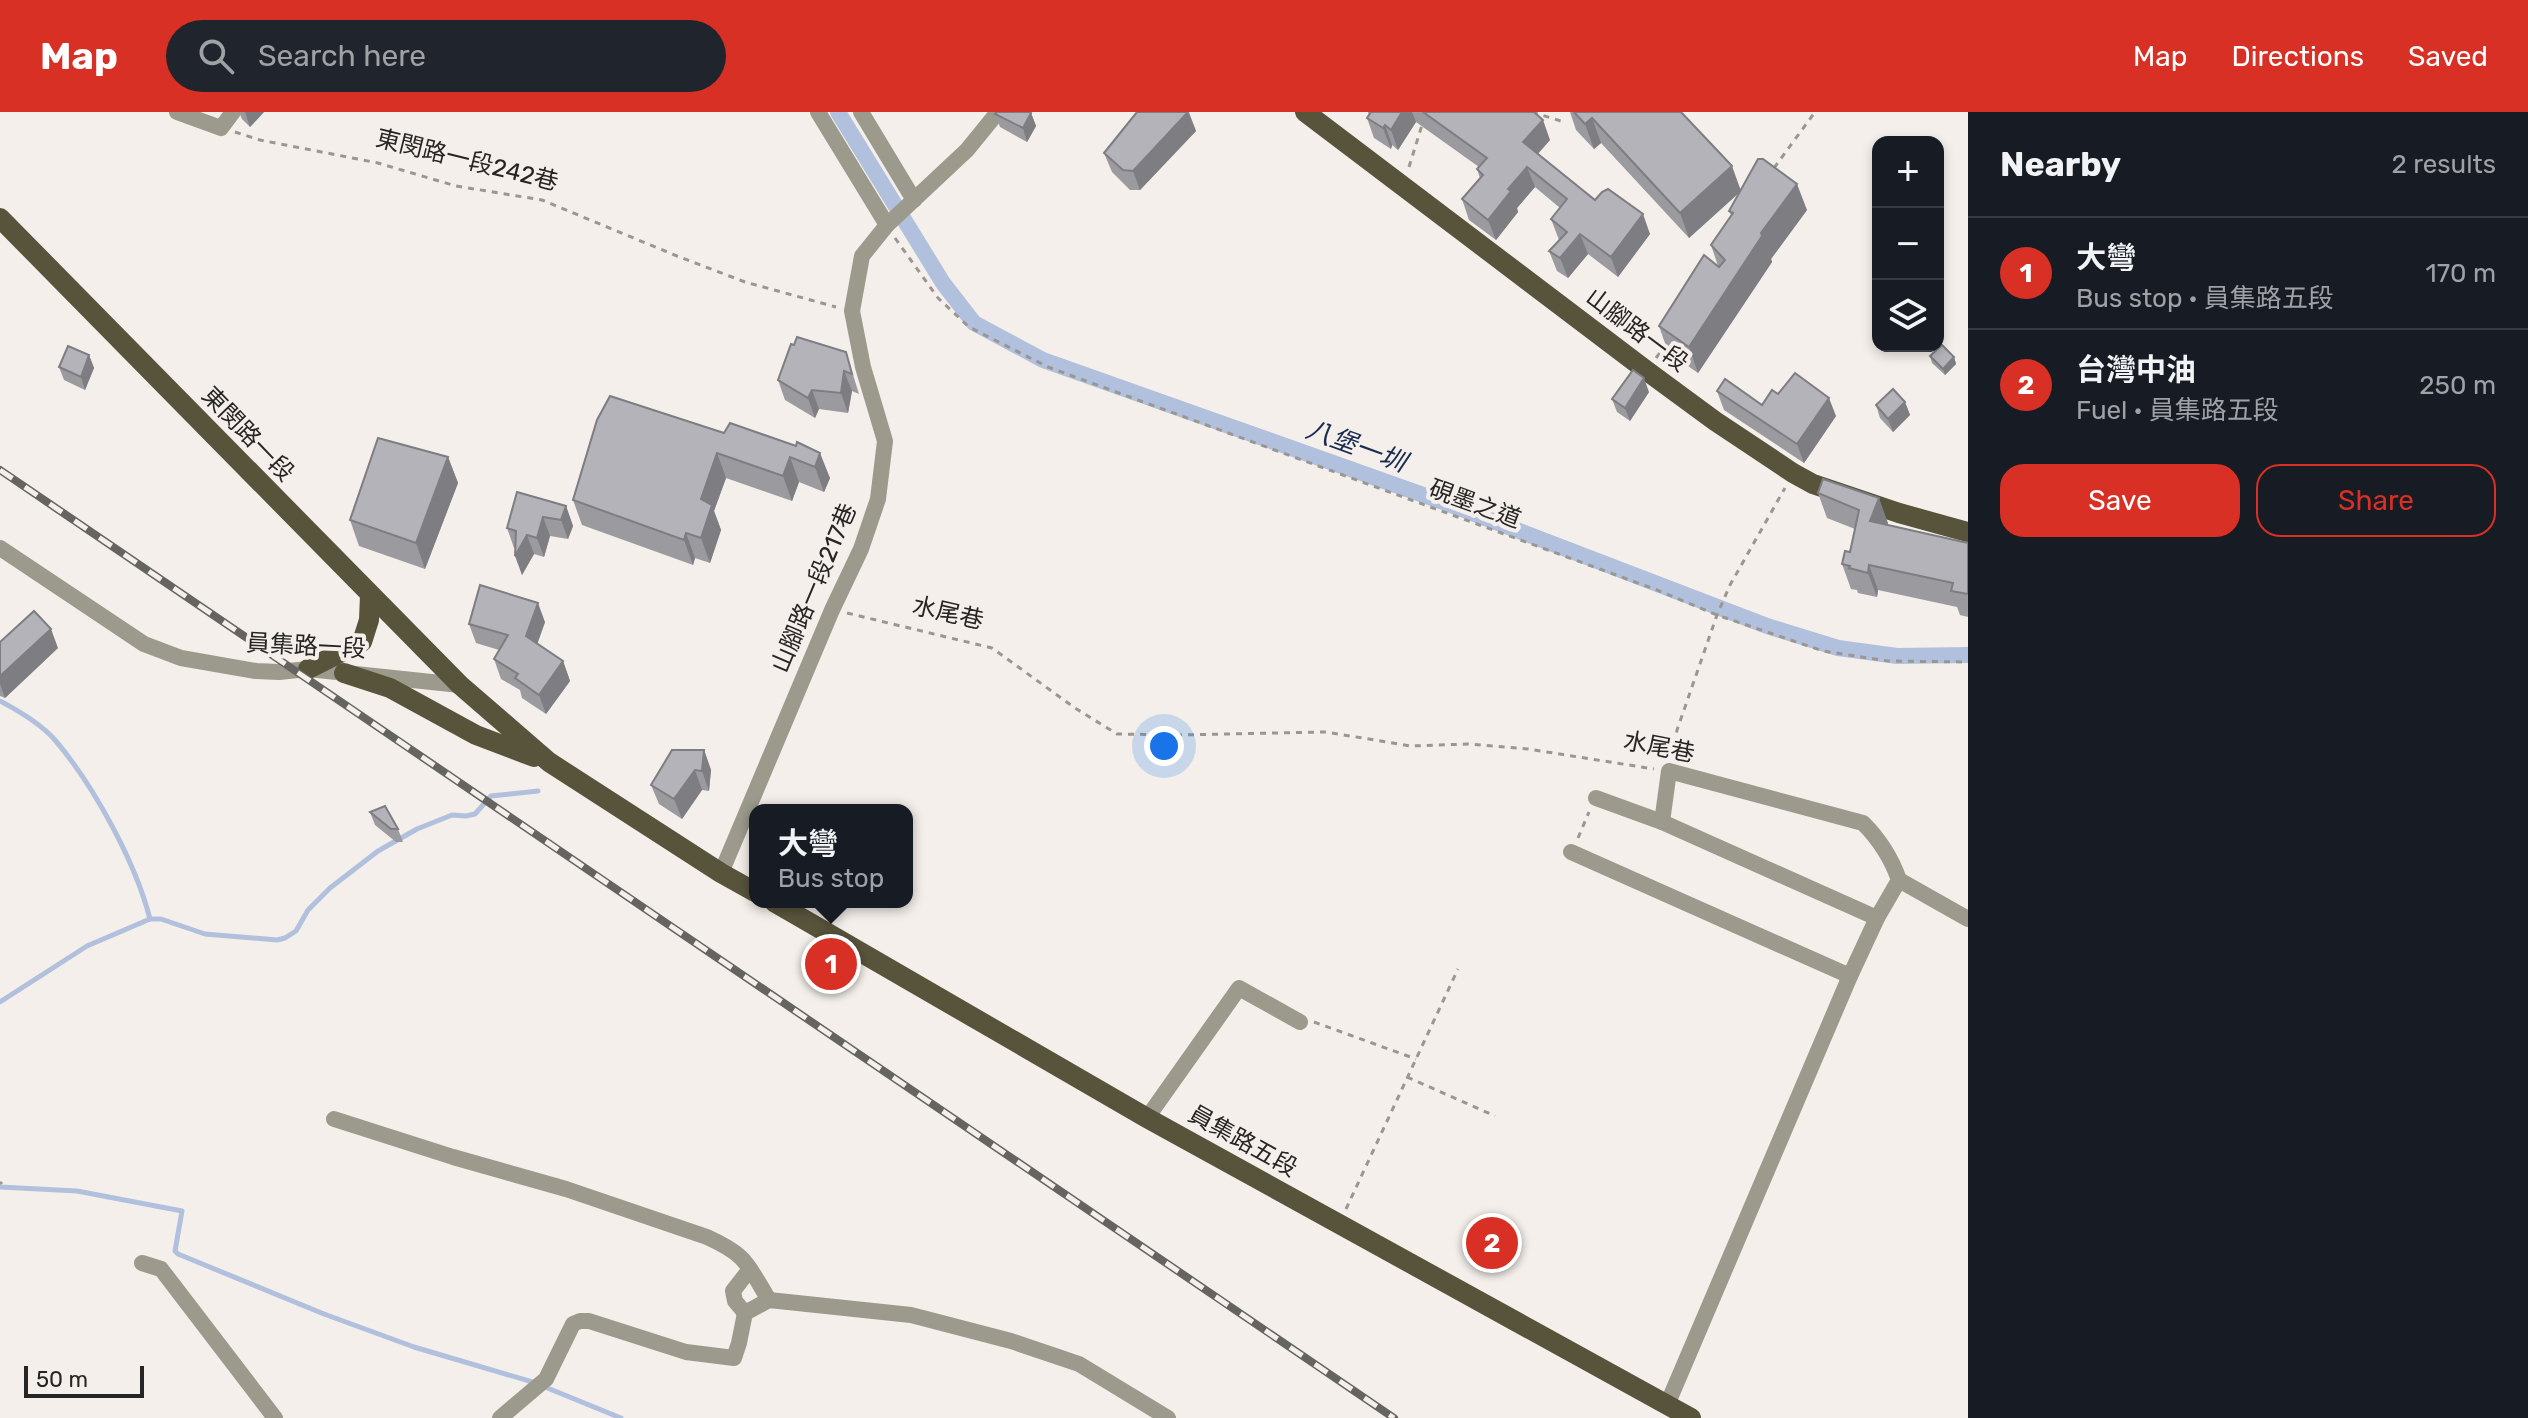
<!DOCTYPE html>
<meta charset="utf-8">
<style>
body{margin:0;font-family:Rubik,"Noto Sans TC",sans-serif;background:#20242c;color:#f1f3f6}
.controls{position:absolute;right:24px;top:24px;display:grid;overflow:hidden;border-radius:16px;box-shadow:0 4px 12px #0003}
.controls button{width:72px;height:72px;display:grid;place-items:center;padding:0;border:0;border-bottom:2px solid #363941;background:#171b24;color:#f1f3f6;font:40px sans-serif}
.scale{position:absolute;left:24px;bottom:20px;width:120px;box-sizing:border-box;padding-left:8px;border:4px solid #262523;border-top:0;font-size:22px;line-height:28px;white-space:nowrap;color:#262523;-webkit-text-stroke:6px #f4efea;paint-order:stroke}
.you{position:absolute;left:1164px;top:634px;width:28px;height:28px;margin:-20px;border:6px solid #fff;border-radius:50%;background:#1a73e8;box-shadow:0 0 0 12px #1a73e833}
.badge{display:grid;place-items:center;width:52px;height:52px;border-radius:50%;background:#d93025;color:#fff;font-size:26px;font-weight:700}
.pin{position:absolute;translate:-50% -50%;border:4px solid #fff;box-shadow:0 2px 8px #0006}
.popup{position:absolute;left:749px;top:692px;width:164px;height:104px;box-sizing:border-box;display:grid;place-content:center;border-radius:16px;background:#171b24;filter:drop-shadow(0 2px 6px #0005);font-size:26px;white-space:nowrap;color:#9ea1a6}
.popup b{font-size:30px;color:#f1f3f6}
.popup::after{content:'';position:absolute;left:50%;top:100%;margin-left:-16px;border:16px solid transparent;border-top-color:#171b24}
.list{margin:0;padding:0;list-style:none}
h2{display:flex;justify-content:space-between;align-items:center;height:104px;margin:0;padding:0 32px;font-size:34px}
h2 small{font-size:26px;font-weight:400;color:#9ea1a6}
.list li{display:grid;grid-template-columns:52px 1fr auto;gap:24px;align-items:center;box-sizing:border-box;height:112px;padding:0 32px;border-top:2px solid #363941}
.list b{display:block;font-size:30px;white-space:nowrap}
.list p{margin:0;font-size:26px;white-space:nowrap;color:#9ea1a6}
.list em{font-size:26px;font-style:normal;color:#9ea1a6}
.actions{display:flex;gap:16px;padding:24px 32px}
.actions a{flex:1;padding:18px 0;border:2px solid #d93025;border-radius:24px;text-align:center;font-size:28px;color:#d93025}
.actions .main{background:#d93025;color:#fff}
.icon{flex:none;width:44px;height:44px;fill:none;stroke:currentColor;stroke-width:2;stroke-linecap:round;stroke-linejoin:round}
.map{position:relative;flex:none;width:1968px;height:1306px;overflow:hidden}
header{display:flex;align-items:center;gap:48px;box-sizing:border-box;height:112px;padding:0 40px;background:#d93025;color:#fff}
header strong{font-size:38px}
nav{display:flex;gap:44px;margin-inline-start:auto;font-size:28px}
.search{width:560px;height:72px;background:#20242c;display:flex;align-items:center;gap:20px;box-sizing:border-box;padding:0 28px;border-radius:44px;color:#9ea1a6;font-size:30px}
main{display:flex}
aside{flex:1;background:#171b24}
.map>svg:first-child{display:block}
.lines{fill:none;stroke-linecap:round;stroke-linejoin:round}
.stream{stroke:#b1c0dd;stroke-width:5}
.canal{stroke:#b1c0dd;stroke-width:16}
.path{stroke:#9a9793;stroke-width:3;stroke-dasharray:6 6;stroke-linecap:butt}
.minor{stroke:#9c9a8c;stroke-width:16}
.major{stroke:#58543c;stroke-width:20}
.rail-casing{stroke:#666461;stroke-width:8}
.rail{stroke:#f4efea;stroke-width:5;stroke-dasharray:15;stroke-linecap:butt}
.wall{fill:#9a9a9f}
.shaded-wall{fill:#7d7d82}
.building{fill:#b3b3b9;stroke:#7d7d82;stroke-width:2}
.labels{text-anchor:middle;dominant-baseline:central;stroke-width:8;stroke-linejoin:round;paint-order:stroke}
.street-label{font-size:24px;fill:#262523;stroke:#f4efea}
.water-label{font-size:26px;font-style:italic;fill:#192b51;stroke:#f4efea}
</style>
<header>
<strong>Map</strong>
<div class="search"><svg class="icon" aria-label="search" viewBox="0 0 24 24"><circle cx="10" cy="10" r="6"/><path d="M15 15l6 6"/></svg>Search here</div>
<nav><a>Map</a><a>Directions</a><a>Saved</a></nav>
</header>
<main>
<div class="map">
<svg width="1968" height="1306" viewBox="0 0 1968 1306">
<rect width="100%" height="100%" fill="#f4efea"/>
<g class="lines">
<g class="stream">
<path d="M 0,589 C 19,599 41,612 55,628 C 94,674 135,749 150,807"/>
<polyline points="0,890 87,834 150,807 161,807 205,822 277,828 285,826 296,819 308,798 330,776 378,739 417,717 452,703 466,704 475,702 491,684 538,679"/>
<polyline points="0,1075 77,1079 182,1099 175,1139 178,1142 324,1202 414,1235 536,1271"/>
<polyline points="545,1275 621,1306"/>
</g>
<polyline class="canal" points="838,0 943,171 974,211 1043,248 1446,391 1767,514 1838,536 1897,544 1968,543"/>
<g class="path">
<polyline points="1532,0 1564,10"/>
<polyline points="235,20 260,28 378,51 456,74 542,88 677,144 745,170 836,195"/>
<polyline points="1409,55 1422,13"/>
<polyline points="1774,56 1815,0"/>
<polyline points="895,126 938,186 969,215 1048,255 1657,478 1717,503 1823,539 1888,549 1968,550"/>
<polyline points="1656,246 1666,233"/>
<polyline points="847,501 992,536 1075,596 1117,622 1179,623 1326,620 1411,634 1468,632 1528,637 1654,657"/>
<polyline points="1672,644 1677,618 1717,503 1730,473 1785,376"/>
<polyline points="1578,726 1589,700"/>
<polyline points="1314,910 1416,947"/>
<polyline points="1407,965 1495,1004"/>
<polyline points="0,1070 2,1072"/>
<polyline points="1346,1097 1458,857"/>
</g>
<g class="minor">
<polyline points="177,0 221,16 233,0"/>
<polyline points="818,0 887,113"/>
<polyline points="861,0 914,88"/>
<polyline points="0,436 144,532 181,546 256,559 279,560 308,557 460,573"/>
<polyline points="1596,686 1662,710 1877,806"/>
<path d="M 1662,710 L 1669,659 L 1863,711 C 1880,728 1891,745 1899,768 L 1877,806 L 1850,864 L 1667,1293"/>
<polyline points="1571,740 1850,864"/>
<polyline points="721,761 832,498 861,437 878,387 885,329 863,255 852,199 862,144 887,113 967,38 998,0"/>
<polyline points="1899,768 1968,807"/>
<polyline points="1147,1006 1239,876 1300,910"/>
<path d="M 334,1007 L 453,1045 L 566,1077 L 707,1125 C 747,1143 747,1152 769,1188"/>
<polyline points="142,1151 161,1157 275,1306"/>
<polyline points="745,1201 735,1189 733,1179 750,1157"/>
<polyline points="500,1306 546,1267 573,1212 580,1209 589,1209 686,1240 734,1246 739,1231 745,1201 769,1188 911,1203 1011,1229 1079,1252 1168,1306"/>
</g>
<g class="major">
<polyline points="1305,0 1647,259 1715,309 1793,361 1813,372 1899,401 1968,420"/>
<polyline points="0,106 460,573 549,650 721,761 755,780"/>
<polyline points="308,557 362,530 369,508 370,483"/>
<polyline points="344,561 390,576 476,623 534,645"/>
<polyline points="774,790 1147,1006 1691,1306"/>
</g>
<defs>
<polyline id="rail" points="0,358 1394,1306"/>
</defs>
<use href="#rail" class="rail-casing"/>
<use href="#rail" class="rail"/>
</g>
<g class="wall">
<polygon points="239,0 264,0 250,15 242,7"/>
<polygon points="1137,0 1189,0 1196,19 1140,78 1130,78 1112,60 1104,41"/>
<polygon points="1368,0 1534,0 1550,28 1538,42 1595,88 1650,122 1618,165 1588,142 1568,166 1557,159 1549,139 1559,128 1551,107 1560,96 1535,75 1517,96 1518,100 1496,128 1469,108 1462,87 1480,66 1477,57 1479,55 1416,10 1398,38 1392,33 1391,37 1374,26 1367,6 1369,3"/>
<polygon points="1570,0 1681,0 1741,78 1807,98 1771,147 1772,150 1698,261 1668,240 1659,214 1718,154 1711,133 1731,103 1729,99 1740,80 1689,126 1601,31 1594,37 1576,18"/>
<polygon points="1031,1 1036,14 1027,30 1000,15 995,2"/>
<polygon points="846,240 859,282 852,279 848,301 819,297 815,306 785,288 778,268"/>
<polygon points="89,243 94,256 85,278 64,268 59,255"/>
<polygon points="1930,244 1954,245 1956,252 1945,263 1932,251"/>
<polygon points="1717,279 1762,293 1778,282 1836,304 1804,351 1724,298"/>
<polygon points="1649,280 1630,309 1617,300 1612,287"/>
<polygon points="1905,290 1910,303 1893,320 1880,306 1876,293"/>
<polygon points="724,321 796,334 830,366 824,380 799,370 792,389 726,366 714,399 721,418 710,451 695,446 693,453 582,413 573,388"/>
<polygon points="448,345 458,371 425,457 359,434 350,408"/>
<polygon points="1823,367 1888,411 1887,413 1968,431 1968,505 1960,503 1957,495 1878,478 1877,485 1858,481 1857,478 1851,477 1842,452 1850,440 1855,417 1827,406 1818,381"/>
<polygon points="566,394 573,414 568,427 550,424 544,445 534,442 522,463 515,436 514,436 507,416"/>
<polygon points="545,510 537,532 563,549 570,569 546,602 522,586 520,578 501,567 494,547 499,538 476,531 469,512"/>
<polygon points="0,530 58,536 5,586 0,584"/>
<polygon points="704,638 711,658 709,679 702,678 682,707 659,692 651,673"/>
<polygon points="370,700 398,717 403,730 396,730 375,713"/>
</g>
<g class="shaded-wall">
<polygon points="245,0 264,0 250,15"/>
<polygon points="1188,0 1196,19 1140,78 1133,59"/>
<polygon points="1402,0 1412,0 1416,10 1398,38 1391,18"/>
<polygon points="1031,1 1036,14 1027,30 1023,16"/>
<polygon points="1592,6 1601,31 1594,37 1585,12"/>
<polygon points="1543,8 1550,28 1530,50 1523,30"/>
<polygon points="1385,13 1392,33 1391,37 1383,16"/>
<polygon points="1732,54 1741,79 1689,126 1680,101"/>
<polygon points="1527,55 1535,75 1517,96 1518,100 1496,128 1488,108 1508,77"/>
<polygon points="1797,72 1807,98 1771,147 1772,150 1698,261 1689,235 1761,121"/>
<polygon points="1643,102 1650,122 1618,165 1611,145"/>
<polygon points="1580,122 1588,142 1568,166 1560,146"/>
<polygon points="89,243 94,256 85,278 81,265"/>
<polygon points="1954,245 1956,252 1945,263 1943,257"/>
<polygon points="844,259 852,279 848,301 841,281"/>
<polygon points="1644,266 1649,280 1630,309 1625,296"/>
<polygon points="812,278 819,297 815,306 808,286"/>
<polygon points="1829,286 1836,304 1804,351 1797,332"/>
<polygon points="1905,290 1910,303 1893,320 1888,307"/>
<polygon points="717,341 726,366 714,399 721,418 710,451 701,426 701,387"/>
<polygon points="820,341 830,366 824,380 815,355"/>
<polygon points="448,345 458,371 425,457 416,431"/>
<polygon points="790,345 799,370 792,389 783,364"/>
<polygon points="1879,386 1888,411 1879,434 1870,409"/>
<polygon points="566,394 573,414 568,427 561,408"/>
<polygon points="543,405 550,424 544,445 537,426"/>
<polygon points="686,421 695,446 693,453 684,428"/>
<polygon points="527,423 534,442 522,463 515,444"/>
<polygon points="1869,453 1878,478 1877,485 1868,461"/>
<polygon points="538,491 545,510 533,544 526,524"/>
<polygon points="51,517 58,536 5,586 0,572 0,564"/>
<polygon points="563,549 570,569 546,602 539,583"/>
<polygon points="704,638 711,658 709,679 702,659"/>
<polygon points="695,658 702,678 682,707 674,687"/>
</g>
<g class="building">
<polygon points="997,0 1029,0 1031,1 1023,16 995,2"/>
<polygon points="1137,0 1188,0 1133,59 1123,58 1104,41"/>
<polygon points="1371,0 1402,0 1391,18 1385,13 1383,16 1367,6"/>
<polygon points="1423,0 1534,0 1543,8 1523,30 1595,88 1602,80 1608,77 1643,102 1611,145 1580,122 1560,146 1549,139 1567,120 1551,107 1567,87 1527,55 1508,77 1511,79 1488,108 1462,87 1483,63 1477,57 1487,46"/>
<polygon points="1574,0 1681,0 1732,54 1680,101 1592,6 1585,12"/>
<polygon points="1758,47 1763,47 1797,72 1761,121 1762,124 1689,235 1659,214 1704,143 1719,155 1725,148 1711,133 1733,101 1729,99"/>
<polygon points="797,225 846,240 852,262 844,259 841,281 812,278 808,286 778,268 791,232 794,233"/>
<polygon points="1942,233 1954,245 1943,257 1930,244"/>
<polygon points="68,234 89,243 81,265 59,255"/>
<polygon points="1633,258 1644,266 1625,296 1612,287"/>
<polygon points="1795,261 1829,286 1797,332 1717,279 1725,267 1762,293 1772,278 1778,282"/>
<polygon points="1893,277 1905,290 1888,307 1876,293"/>
<polygon points="610,284 724,321 730,311 796,334 797,330 820,341 815,355 790,345 783,364 717,341 701,387 712,393 701,426 686,421 684,428 573,388 597,308"/>
<polygon points="378,326 448,345 416,431 350,408"/>
<polygon points="1823,367 1879,386 1870,409 1968,431 1968,482 1951,479 1953,471 1869,453 1868,461 1849,456 1850,454 1842,452 1845,439 1850,440 1859,398 1818,381"/>
<polygon points="517,380 566,394 561,408 543,405 537,426 527,423 515,444 516,419 507,416"/>
<polygon points="480,473 538,491 526,524 563,549 539,583 515,566 518,562 494,547 508,523 469,512"/>
<polygon points="34,499 51,517 0,564 0,530"/>
<polygon points="672,638 704,638 702,659 695,658 674,687 651,673"/>
<polygon points="385,694 398,717 391,717 370,700"/>
</g>
<g class="labels">
<g class="street-label">
<text transform="translate(467 48) rotate(14)">東閔路一段242巷</text>
<text transform="translate(1637 218) rotate(37)">山腳路一段</text>
<text transform="translate(248 322) rotate(46)">東閔路一段</text>
<text transform="translate(1475 392) rotate(20)">硯墨之道</text>
<text transform="translate(814 476) rotate(-67)">山腳路一段217巷</text>
<text transform="translate(948 501) rotate(13)">水尾巷</text>
<text transform="translate(306 534) rotate(3)">員集路一段</text>
<text transform="translate(1659 635) rotate(11)">水尾巷</text>
<text transform="translate(1243 1029) rotate(29)">員集路五段</text>
</g>
<g class="water-label">
<text transform="translate(1356 334) rotate(20)">八堡一圳</text>
</g>
</g>
</svg>
<div class="controls">
<button>+</button>
<button>−</button>
<button><svg class="icon" aria-label="layers" viewBox="0 0 24 24"><path d="M12 4l9 5-9 5-9-5zM3 14l9 5 9-5"/></svg></button>
</div>
<div class="scale">50 m</div>
<div class="you"></div>
<div class="pin badge" style="left:831px;top:852px">1</div>
<div class="popup"><b>大彎</b>Bus stop</div>
<div class="pin badge" style="left:1492px;top:1131px">2</div>
</div>
<aside>
<h2>Nearby<small>2 results</small></h2>
<ul class="list">
<li><span class="badge">1</span><div><b>大彎</b><p>Bus stop · 員集路五段</p></div><em>170 m</em></li>
<li><span class="badge">2</span><div><b>台灣中油</b><p>Fuel · 員集路五段</p></div><em>250 m</em></li>
</ul>
<div class="actions"><a class="main">Save</a><a>Share</a></div>
</aside>
</main>
